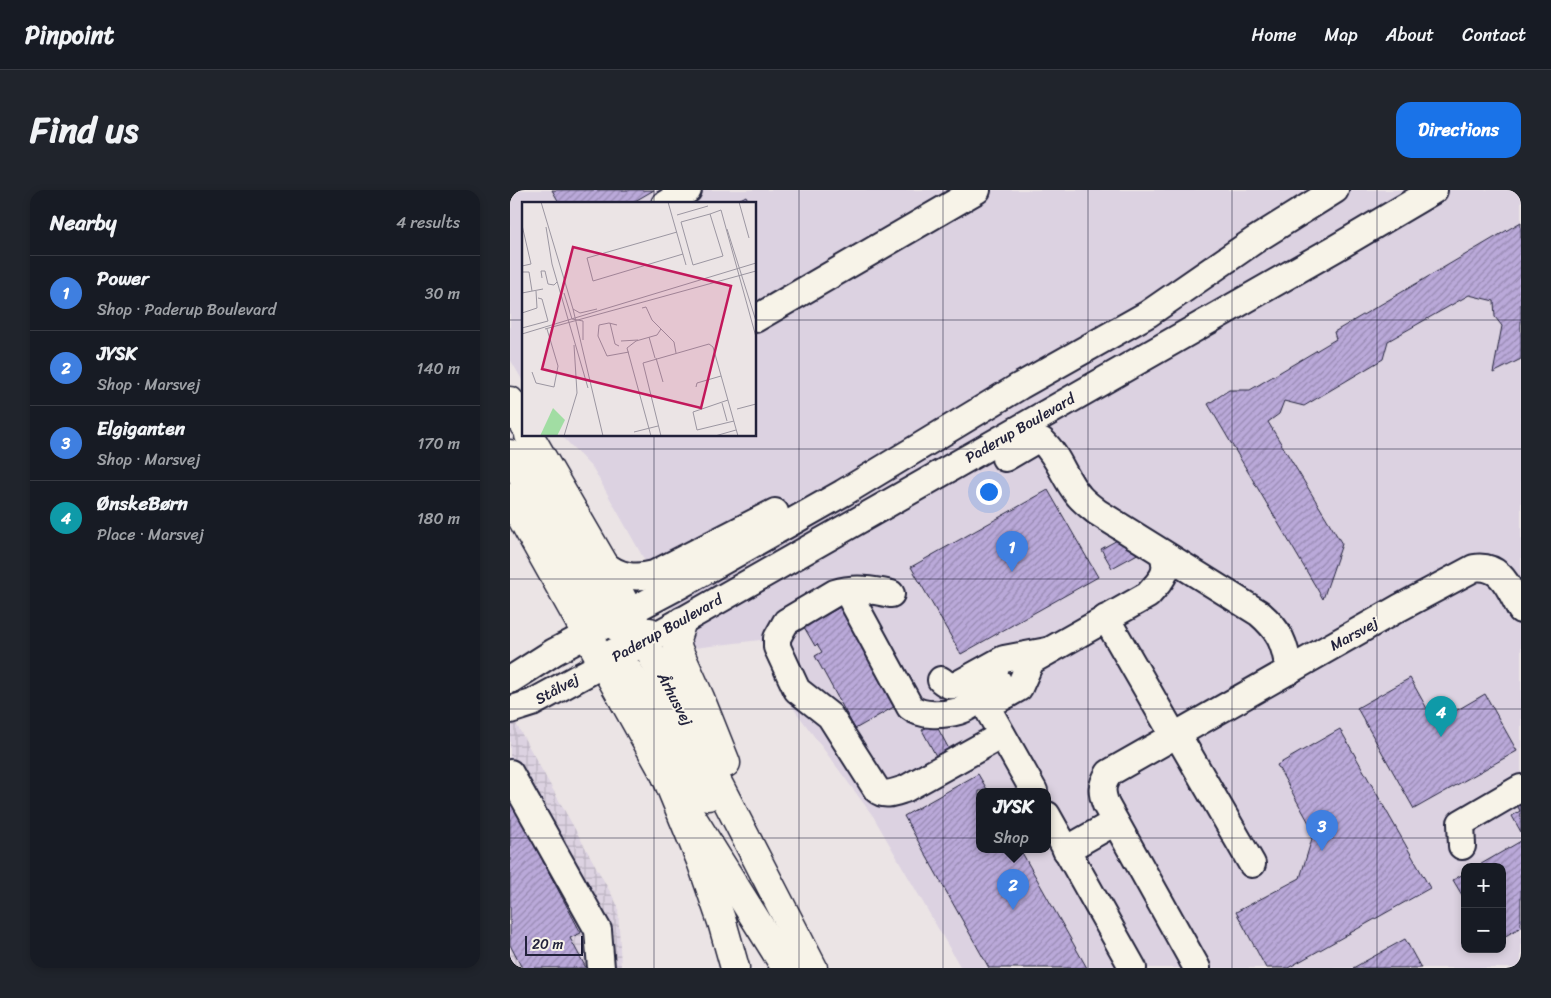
<!DOCTYPE html>
<meta charset="utf-8">
<style>
body{margin:0;font-family:Sriracha,sans-serif;background:#20242c;color:#f1f3f6}
.controls{position:absolute;right:15px;bottom:15px;display:grid;overflow:hidden;border-radius:10px;box-shadow:0 2px 8px #0003}
.controls button{width:45px;height:45px;display:grid;place-items:center;padding:0;border:0;border-bottom:1px solid #363941;background:#171b24;color:#f1f3f6;font:25px sans-serif}
.scale{position:absolute;left:15px;bottom:12px;width:58px;box-sizing:border-box;padding-left:5px;border:2px solid #22223b;border-top:0;font-size:14px;line-height:18px;white-space:nowrap;color:#22223b;-webkit-text-stroke:4px #f7f3e8;paint-order:stroke}
.you{position:absolute;left:478px;top:301px;width:18px;height:18px;margin:-12px;border:4px solid #fff;border-radius:50%;background:#1a73e8;box-shadow:0 0 0 8px #1a73e833}
.badge{display:grid;place-items:center;width:32px;height:32px;border-radius:50%;background:#1a73e8;color:#fff;font-size:16px;font-weight:700}
.pin{position:absolute;translate:-50% -41px;filter:drop-shadow(0 1px 2px #0008)}
.pin::after{content:'';position:absolute;top:26px;width:18px;height:15px;background:inherit;clip-path:polygon(0 0,100% 0,50% 100%)}
.popup{position:absolute;left:466px;top:598px;width:75px;height:65px;box-sizing:border-box;display:grid;place-content:center;border-radius:10px;background:#171b24;filter:drop-shadow(0 1px 4px #0005);font-size:16px;white-space:nowrap;color:#9ea1a6}
.popup b{font-size:19px;color:#f1f3f6}
.popup::after{content:'';position:absolute;left:50%;top:100%;margin-left:-10px;border:10px solid transparent;border-top-color:#171b24}
.list{margin:0;padding:0;list-style:none}
h2{display:flex;justify-content:space-between;align-items:center;height:65px;margin:0;padding:0 20px;font-size:21px}
h2 small{font-size:16px;font-weight:400;color:#9ea1a6}
.list li{display:grid;grid-template-columns:32px 1fr auto;gap:15px;align-items:center;box-sizing:border-box;height:75px;padding:0 20px;border-top:1px solid #363941}
.list b{display:block;font-size:19px;white-space:nowrap}
.list p{margin:0;font-size:16px;white-space:nowrap;color:#9ea1a6}
.list em{font-size:16px;font-style:normal;color:#9ea1a6}
.map{position:relative;flex:none;width:1011px;height:778px;overflow:hidden;border-radius:15px}
header{display:flex;align-items:center;gap:30px;box-sizing:border-box;height:70px;padding:0 25px;background:#171b24;border-bottom:1px solid #363941}
header strong{font-size:24px}
nav{display:flex;gap:28px;margin-inline-start:auto;font-size:18px}
.intro{display:flex;align-items:center;justify-content:space-between;box-sizing:border-box;height:120px;padding:0 30px}
h1{margin:0;font-size:35px}
.button{padding:12px 22px;border-radius:15px;background:#1a73e8;color:#fff;font-size:18px;font-weight:700}
main{display:flex;gap:30px;padding:0 30px}
aside{flex:1;background:#171b24;border-radius:15px;box-shadow:0 2px 8px #0003}
.map>svg:first-child{display:block}
.built{fill:#dcd2e1;fill-rule:evenodd}
.industrial{fill:url(#industrial-grid)}
.building{fill:url(#building-hatch);stroke:#22223b}
.lines{fill:none;stroke-linecap:round;stroke-linejoin:round}
.minor-casing{stroke:#22223b;stroke-width:30}
.major-casing{stroke:#22223b;stroke-width:31}
.highway-casing{stroke:#22223b;stroke-width:31}
.minor{stroke:#f7f3e8;stroke-width:26}
.major{stroke:#f7f3e8;stroke-width:28}
.highway{stroke:#f7f3e8;stroke-width:28}
.grid{fill:none;stroke:#22223b;stroke-width:1;stroke-opacity:0.55}
.labels{text-anchor:middle;dominant-baseline:central;stroke-width:4;stroke-linejoin:round;paint-order:stroke}
.street-label{font-size:15px;fill:#22223b;stroke:#f7f3e8}
.inset-road{fill:none;stroke:#9b96a1;stroke-width:1}
.view{fill:#c2185b;fill-opacity:0.15;stroke:#c2185b;stroke-width:2.5}
.inset-edge{fill:none;stroke:#22223b;stroke-width:2.5}
</style>
<header>
<strong>Pinpoint</strong>
<nav><a>Home</a><a>Map</a><a>About</a><a>Contact</a></nav>
</header>
<div class="intro"><h1>Find us</h1><a class="button">Directions</a></div>
<main>
<aside>
<h2>Nearby<small>4 results</small></h2>
<ul class="list">
<li><span class="badge" style="background:#3f7fe0">1</span><div><b>Power</b><p>Shop · Paderup Boulevard</p></div><em>30 m</em></li>
<li><span class="badge" style="background:#3f7fe0">2</span><div><b>JYSK</b><p>Shop · Marsvej</p></div><em>140 m</em></li>
<li><span class="badge" style="background:#3f7fe0">3</span><div><b>Elgiganten</b><p>Shop · Marsvej</p></div><em>170 m</em></li>
<li><span class="badge" style="background:#0f9aa8">4</span><div><b>ØnskeBørn</b><p>Place · Marsvej</p></div><em>180 m</em></li>
</ul>
</aside>
<div class="map">
<svg width="1011" height="778" viewBox="0 0 1011 778">
<defs>
<pattern id="industrial-grid" width="8" height="8" patternUnits="userSpaceOnUse" patternTransform="scale(1.25)"><rect width="8" height="8" fill="#dcd2e1"/><path d="M0 4h8M4 0v8" fill="none" stroke="#bcb4c2"/></pattern>
<pattern id="building-hatch" width="6" height="6" patternUnits="userSpaceOnUse" patternTransform="scale(1.25)"><rect width="6" height="6" fill="#baa9d9"/><path d="M-1 1l2-2M0 6l6-6M5 7l2-2" fill="none" stroke="#9789b1"/></pattern>
</defs>
<rect width="100%" height="100%" fill="#ebe4e5"/>
<filter id="ink" filterUnits="userSpaceOnUse"><feTurbulence type="fractalNoise" baseFrequency=".02" numOctaves="2"/><feDisplacementMap in="SourceGraphic" scale="10" xChannelSelector="R" yChannelSelector="G"/><feConvolveMatrix kernelMatrix="1 2 1 2 8 2 1 2 1" color-interpolation-filters="sRGB"/></filter>
<g filter="url(#ink)">
<path class="built" d="M 0,0 L 1011,0 L 1011,778 L 451,778 L 363,626 L 278,511 L 250,450 L 184,458 L 84,280 L 51,245 L 245,245 L 245,14 L 14,14 L 14,193 L 0,169 ZM 469,601 L 537,601 L 537,659 L 469,659 ZM 955,677 L 992,677 L 992,759 L 955,759 Z"/>
<polygon class="industrial" points="0,523 108,716 111,778 0,778"/>
<g class="building">
<polygon points="42,0 144,0 120,14 50,14"/>
<polygon points="236,6 239,12 236,14 224,14 223,13"/>
<polygon points="1011,32 1011,169 983,183 992,136 985,127 984,111 959,105 878,151 873,169 794,216 774,211 769,224 758,232 832,354 813,409 698,214 719,200 740,200 826,149 824,142"/>
<polygon points="538,300 588,387 451,464 401,377"/>
<polygon points="611,348 633,361 602,378 591,359"/>
<polygon points="334,415 389,514 345,539 305,466 312,462 307,454 305,456 294,437"/>
<polygon points="900,488 925,533 975,504 1007,561 904,619 847,518"/>
<polygon points="425,533 439,559 426,566 412,540"/>
<polygon points="830,539 920,698 778,778 756,778 726,722 790,688 804,642 767,575"/>
<polygon points="468,584 478,601 469,601 469,659 510,659 577,778 479,778 394,626"/>
<polygon points="0,609 71,743 60,748 76,778 12,778 0,755"/>
<polygon points="1011,611 1011,642 1002,626 1010,621 1006,613"/>
<polygon points="1011,651 1011,737 992,748 992,677 966,677"/>
<polygon points="955,683 955,710 943,690"/>
<polygon points="895,749 911,778 843,778"/>
</g>
<g class="lines">
<defs>
<g id="minor">
<polyline points="155,14 178,0"/>
<polyline points="245,129 467,0"/>
<path d="M 495,268 L 524,251 L 532,251 C 549,266 554,289 569,306 C 574,312 581,317 587,322 L 749,423 C 770,441 775,453 779,481"/>
<path d="M 94,374 C 109,387 125,389 144,384 L 265,322"/>
<path d="M 337,401 L 400,517 C 412,527 434,525 449,521 C 456,519 466,512 472,507 C 479,503 481,495 488,491"/>
<path d="M 381,404 C 363,400 344,397 325,403 L 276,432 L 267,448 L 267,457 L 287,500 L 320,526 L 367,600 C 375,607 385,602 395,599 L 492,545"/>
<polyline points="596,428 664,546"/>
<polyline points="0,490 44,462 172,394 333,303 510,196 638,124 745,50 825,0"/>
<path d="M 431,490 C 437,495 440,496 447,495 L 494,469 L 537,461"/>
<polyline points="0,520 22,513 172,431 826,58 924,0"/>
<polyline points="667,544 742,674"/>
<polyline points="0,583 88,740 91,778"/>
<path d="M 524,601 L 480,523 L 479,519 L 482,513 L 509,498 L 521,471 L 638,405 C 650,390 660,385 653,364"/>
<polyline points="537,625 623,778"/>
<polyline points="952,656 951,633 1011,598"/>
<polyline points="556,660 605,632"/>
<path d="M 687,778 L 596,615 C 591,601 591,596 599,583 L 889,418 L 964,378 C 992,374 999,399 1011,420"/>
</g>
<g id="major">
<polyline points="0,211 14,235"/>
<polyline points="19,245 94,374 163,506 303,778"/>
<polyline points="0,264 74,393 100,432 113,441 130,443 140,442"/>
<polyline points="0,307 156,586 276,778"/>
<polyline points="172,431 166,449 168,459 190,508 216,573"/>
<polyline points="104,463 119,482 157,544 198,606"/>
</g>
<polyline id="highway" points="156,586 191,671 212,732 225,778"/>
</defs>
<use href="#minor" class="minor-casing"/>
<use href="#major" class="major-casing"/>
<use href="#highway" class="highway-casing"/>
<use href="#minor" class="minor"/>
<use href="#major" class="major"/>
<use href="#highway" class="highway"/>
</g>
</g>
<path class="grid" d="M 144,0 L 144,14M 289,0 L 289,778M 433,0 L 433,778M 578,0 L 578,778M 722,0 L 722,778M 867,0 L 867,778M 0,130 L 14,130M 245,130 L 1011,130M 144,245 L 144,778M 0,259 L 1011,259M 0,389 L 1011,389M 0,519 L 1011,519M 0,648 L 1011,648"/>
<g class="labels">
<g class="street-label">
<text transform="translate(510 238) rotate(-30)">Paderup Boulevard</text>
<text transform="translate(157 438) rotate(-29)">Paderup Boulevard</text>
<text transform="translate(844 444) rotate(-29)">Marsvej</text>
<text transform="translate(47 499) rotate(-29)">Stålvej</text>
<text transform="translate(165 509) rotate(62)">Århusvej</text>
</g>
</g>
<g transform="translate(12 12)">
<rect width="234" height="234" fill="#ebe4e5"/>
<path d="M 31,206 L 43,218 L 35,234 L 18,234 Z" fill="#a1dda3"/>
<path class="inset-road" d="M 19,0 L 51,107 L 81,234M 146,0 L 164,63M 217,0 L 227,36M 199,8 L 234,135M 188,12 L 201,54 L 171,63 L 159,20 L 188,12 L 199,8M 155,13 L 186,4M 0,23 L 9,62 L 0,64M 24,25 L 30,62 L 66,186M 205,27 L 234,119M 155,30 L 65,56 L 71,79 L 161,52M 0,70 L 7,70 L 10,89M 20,76 L 19,69 L 23,69 L 26,82 L 32,83 L 35,80M 0,91 L 21,87M 42,91 L 50,117 L 61,119M 120,106 L 124,105 L 130,118 L 152,140 L 154,151M 51,107 L 58,111 L 75,107M 0,111 L 15,106 L 14,89M 61,119 L 61,138M 88,121 L 93,142 L 97,144M 95,123 L 87,121 L 77,123 L 76,134 L 85,154 L 107,150M 0,126 L 26,119 L 20,97 L 16,96M 23,127 L 234,69M 0,132 L 234,61M 127,135 L 133,156M 99,139 L 116,138M 134,156 L 141,180M 10,170 L 14,181 L 32,185 L 36,164 L 25,127M 174,185 L 175,181 L 199,174M 206,198 L 171,210 L 175,228 L 212,219M 200,201 L 205,219M 215,207 L 234,202M 112,230 L 136,224M 42,234 L 55,191 L 52,143M 129,234 L 105,146 L 114,139 L 135,133 L 139,127M 139,234 L 121,161 L 187,142 L 191,145 L 216,234M 193,234 L 214,228"/>
<path class="view" d="M 51,45 L 209,84 L 179,206 L 20,167 Z"/>
<rect width="234" height="234" class="inset-edge"/>
</g>
</svg>
<div class="controls">
<button>+</button>
<button>−</button>
</div>
<div class="scale">20 m</div>
<div class="you"></div>
<div class="pin badge" style="left:502px;top:382px;background:#3f7fe0">1</div>
<div class="pin badge" style="left:503px;top:720px;background:#3f7fe0">2</div>
<div class="popup"><b>JYSK</b>Shop</div>
<div class="pin badge" style="left:812px;top:661px;background:#3f7fe0">3</div>
<div class="pin badge" style="left:931px;top:547px;background:#0f9aa8">4</div>
</div>
</main>
